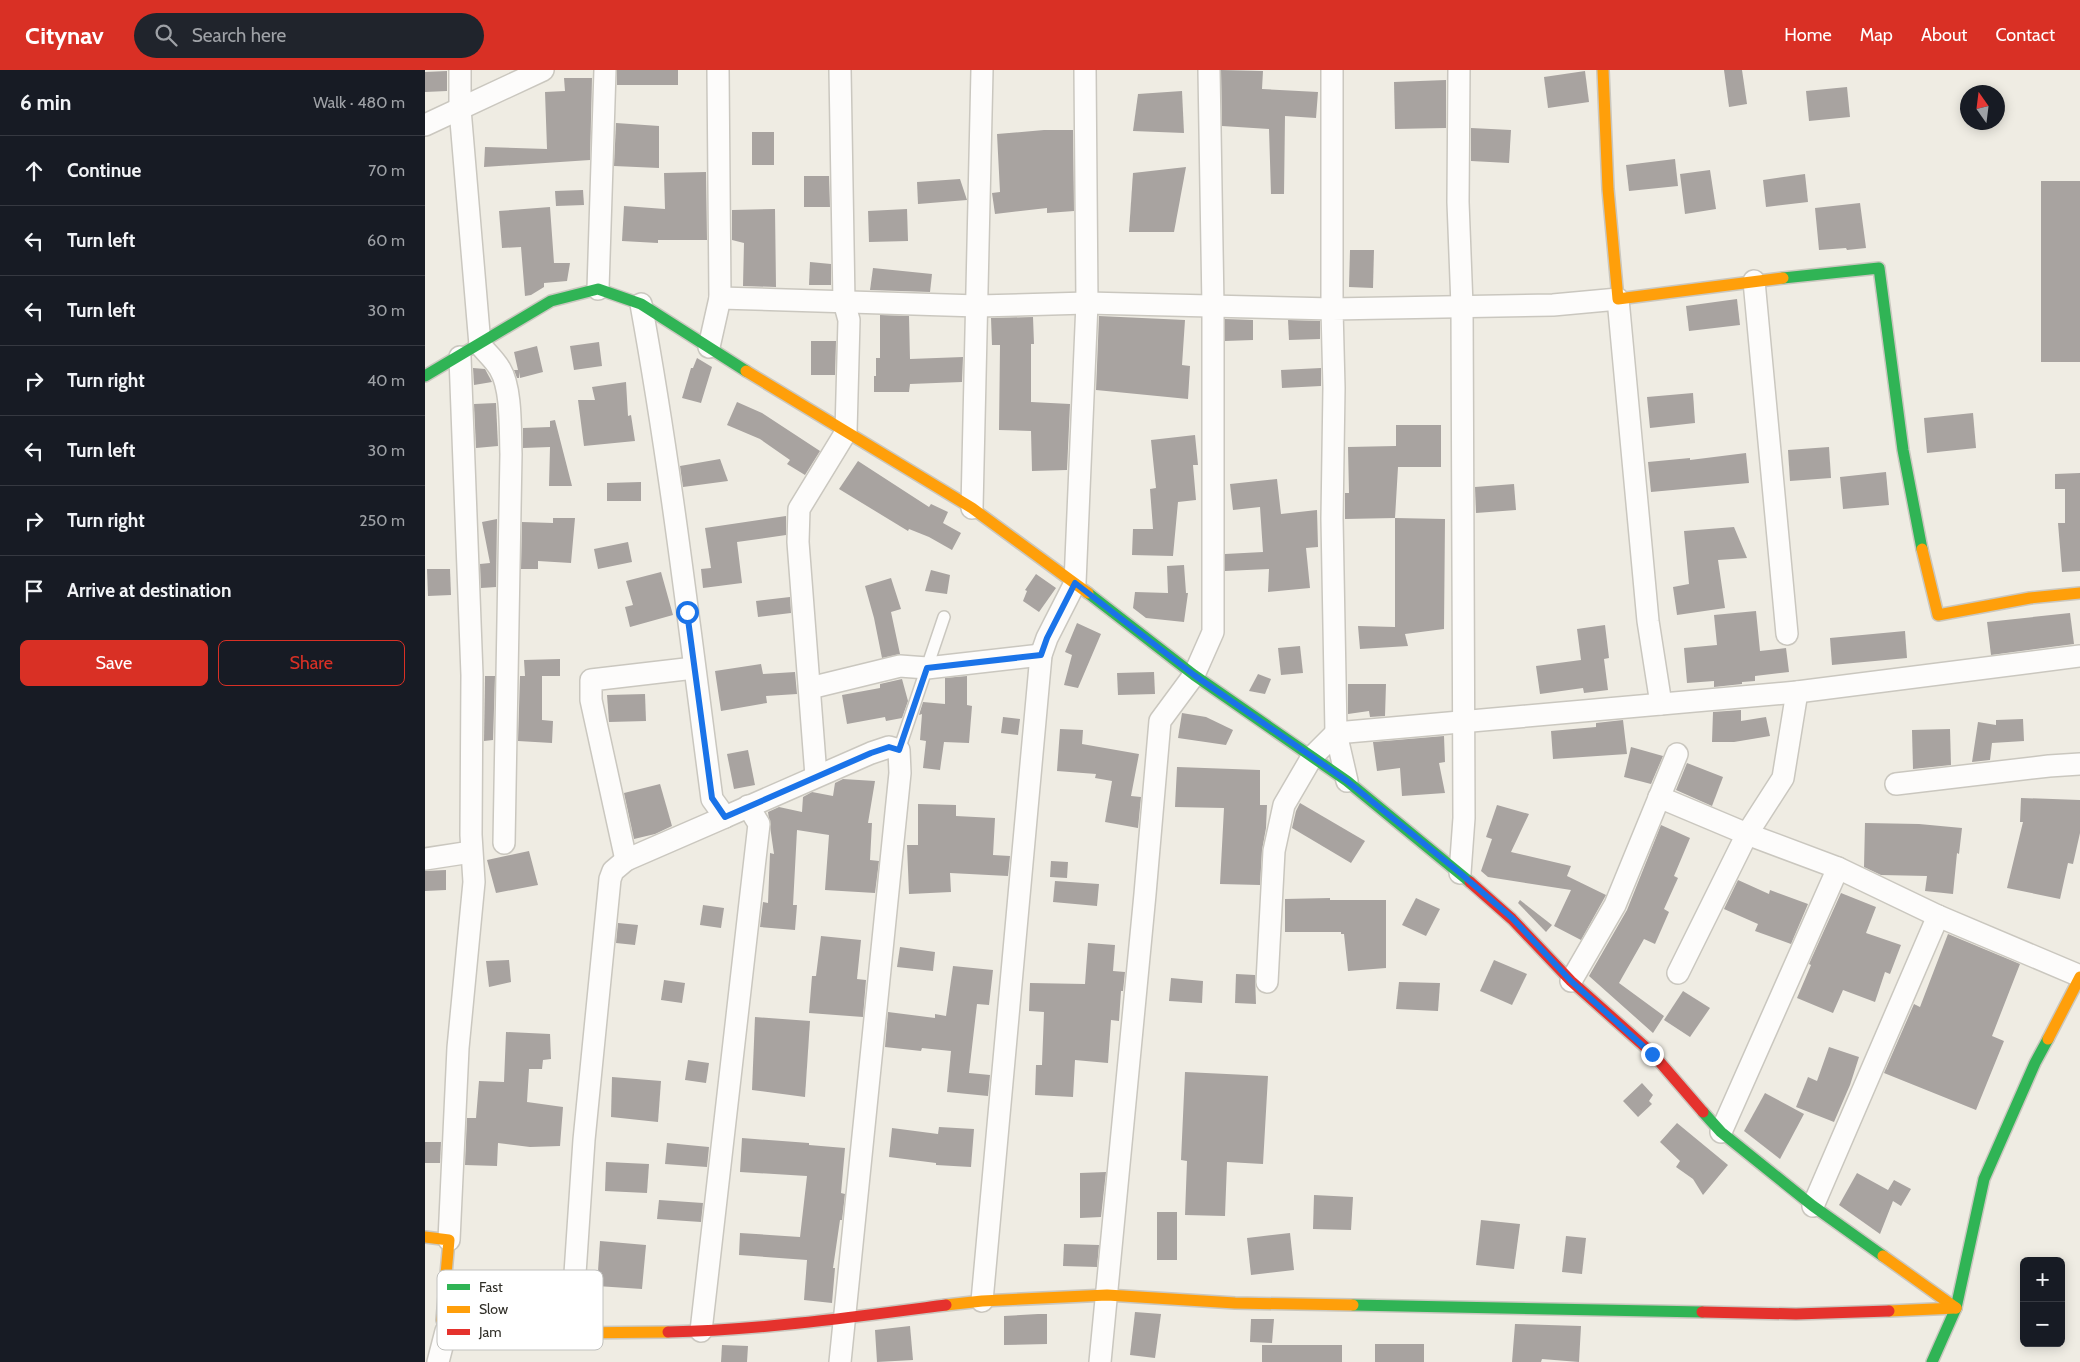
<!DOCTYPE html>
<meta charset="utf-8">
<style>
body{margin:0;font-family:Cabin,sans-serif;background:#20242c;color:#f1f3f6}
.controls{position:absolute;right:15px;bottom:15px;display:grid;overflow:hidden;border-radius:8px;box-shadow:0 2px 12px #0003}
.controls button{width:45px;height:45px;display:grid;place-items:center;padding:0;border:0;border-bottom:1px solid #363941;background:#171b24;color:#f1f3f6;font:25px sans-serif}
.compass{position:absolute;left:1535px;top:15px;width:45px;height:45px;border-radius:50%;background:#171b24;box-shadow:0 2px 12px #0003;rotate:346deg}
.stop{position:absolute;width:15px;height:15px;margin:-11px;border:4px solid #1a73e8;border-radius:50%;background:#fff}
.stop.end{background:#1a73e8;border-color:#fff;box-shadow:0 1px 5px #0008}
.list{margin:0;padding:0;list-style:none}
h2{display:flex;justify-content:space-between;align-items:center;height:65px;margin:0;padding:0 20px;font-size:21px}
h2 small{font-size:16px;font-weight:400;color:#9ea1a6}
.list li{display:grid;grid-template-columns:32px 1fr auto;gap:15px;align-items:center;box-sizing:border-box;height:70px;padding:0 20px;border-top:1px solid #363941}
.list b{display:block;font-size:19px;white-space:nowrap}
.list em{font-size:16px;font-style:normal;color:#9ea1a6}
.actions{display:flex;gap:10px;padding:15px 20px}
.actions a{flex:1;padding:11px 0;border:1px solid #d93025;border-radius:8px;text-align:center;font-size:18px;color:#d93025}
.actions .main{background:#d93025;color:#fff}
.icon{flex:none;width:28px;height:28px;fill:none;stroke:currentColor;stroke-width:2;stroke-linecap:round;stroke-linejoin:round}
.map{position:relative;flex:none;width:1655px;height:1292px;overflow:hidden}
header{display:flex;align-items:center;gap:30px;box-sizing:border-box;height:70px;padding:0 25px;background:#d93025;color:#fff}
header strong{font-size:24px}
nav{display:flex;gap:28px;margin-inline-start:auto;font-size:18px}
.search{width:350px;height:45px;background:#20242c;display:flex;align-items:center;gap:12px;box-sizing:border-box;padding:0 18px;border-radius:28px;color:#9ea1a6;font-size:19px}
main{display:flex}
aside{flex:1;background:#171b24}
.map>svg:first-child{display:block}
.building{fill:#a8a3a0}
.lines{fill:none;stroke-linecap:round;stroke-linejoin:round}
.lane-casing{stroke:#cac7bf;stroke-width:14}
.street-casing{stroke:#cac7bf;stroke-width:24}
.fast-casing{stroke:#cac7bf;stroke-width:14}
.slow-casing{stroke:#cac7bf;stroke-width:14}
.jam-casing{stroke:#cac7bf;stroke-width:14}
.lane{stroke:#fdfcfb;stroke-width:11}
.street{stroke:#fdfcfb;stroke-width:21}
.fast{stroke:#30b455;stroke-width:11}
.slow{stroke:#ff9f0a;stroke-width:11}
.jam{stroke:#e5322d;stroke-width:11}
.route{stroke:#1a73e8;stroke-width:6}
.key{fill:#fff;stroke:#c1c1be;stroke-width:1}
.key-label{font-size:14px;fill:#312f28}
</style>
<header>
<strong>Citynav</strong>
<div class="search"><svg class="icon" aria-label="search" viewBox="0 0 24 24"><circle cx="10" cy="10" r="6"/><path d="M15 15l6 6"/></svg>Search here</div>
<nav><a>Home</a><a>Map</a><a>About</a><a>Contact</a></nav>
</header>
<main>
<aside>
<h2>6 min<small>Walk · 480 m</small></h2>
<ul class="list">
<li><svg class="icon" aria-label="ahead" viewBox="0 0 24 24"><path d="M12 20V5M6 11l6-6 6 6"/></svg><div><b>Continue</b></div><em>70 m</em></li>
<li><svg class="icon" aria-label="left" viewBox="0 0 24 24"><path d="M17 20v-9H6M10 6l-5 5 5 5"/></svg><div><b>Turn left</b></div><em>60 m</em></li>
<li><svg class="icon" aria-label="left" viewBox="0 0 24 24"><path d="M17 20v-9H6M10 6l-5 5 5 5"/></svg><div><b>Turn left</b></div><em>30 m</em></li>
<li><svg class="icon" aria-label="right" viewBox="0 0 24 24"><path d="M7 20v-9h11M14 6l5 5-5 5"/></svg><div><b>Turn right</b></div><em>40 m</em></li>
<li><svg class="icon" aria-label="left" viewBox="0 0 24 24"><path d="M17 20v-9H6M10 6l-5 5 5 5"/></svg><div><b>Turn left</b></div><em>30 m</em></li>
<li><svg class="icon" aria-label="right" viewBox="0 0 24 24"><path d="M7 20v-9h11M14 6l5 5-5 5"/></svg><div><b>Turn right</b></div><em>250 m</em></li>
<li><svg class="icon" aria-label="arrive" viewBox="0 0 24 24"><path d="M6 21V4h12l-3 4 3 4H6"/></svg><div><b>Arrive at destination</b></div></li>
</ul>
<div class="actions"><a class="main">Save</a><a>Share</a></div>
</aside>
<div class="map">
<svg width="1655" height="1292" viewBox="0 0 1655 1292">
<rect width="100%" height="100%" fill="#efece3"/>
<g class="building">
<rect x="192" y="0" width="61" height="15"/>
<polygon points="796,0 838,1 837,19 893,22 891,48 860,46 859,124 846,124 844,59 797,56"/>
<polygon points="1299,0 1317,0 1322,34 1304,37"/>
<polygon points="22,1 22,21 0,22 0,2"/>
<polygon points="1160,1 1164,32 1123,38 1119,7"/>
<polygon points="139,8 167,8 165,90 59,97 60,77 122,79 120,22 140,21"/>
<polygon points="1021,10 1021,58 970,59 969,12"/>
<polygon points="1422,17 1425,47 1384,51 1381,21"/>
<polygon points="757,21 759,63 708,61 713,24"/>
<polygon points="191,53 234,56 234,98 189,96"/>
<polygon points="1046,58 1086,60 1084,93 1046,91"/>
<polygon points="619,60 648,60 649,141 622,143 622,138 570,144 567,123 575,122 572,64"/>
<rect x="327" y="62" width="22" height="33"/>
<polygon points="1250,89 1253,116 1204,121 1201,95"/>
<polygon points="761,97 749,162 704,162 708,103"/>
<polygon points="1285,100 1291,139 1260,144 1255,104"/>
<polygon points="281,102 282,170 233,170 233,173 197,171 199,136 240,139 239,103"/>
<polygon points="1380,104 1383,132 1341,137 1338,110"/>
<polygon points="379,106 404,106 405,137 379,137"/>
<polygon points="535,109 542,130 493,134 492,112"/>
<rect x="1616" y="111" width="39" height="181"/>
<polygon points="158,120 159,135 131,136 130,121"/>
<polygon points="1435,133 1441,178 1422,180 1421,178 1394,180 1390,138"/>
<polygon points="125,137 129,193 145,193 142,211 119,213 119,217 106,225 100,226 96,177 77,178 74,141"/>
<polygon points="350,139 351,217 318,216 319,173 307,170 307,140"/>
<polygon points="482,139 483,171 444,172 443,141"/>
<polygon points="925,180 949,180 948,218 924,217"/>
<polygon points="385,192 406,194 406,215 384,215"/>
<polygon points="448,198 507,204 505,222 445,220"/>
<polygon points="1312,229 1315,255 1264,261 1261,236"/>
<polygon points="455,245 484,246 485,289 538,287 537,312 485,314 484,322 449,322 449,306 451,306 451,288 455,288"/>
<polygon points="674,246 760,250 757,295 765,296 763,329 671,320"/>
<polygon points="608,247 609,274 606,274 606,332 645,334 642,400 607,401 606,361 574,360 575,275 567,275 566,248"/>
<polygon points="800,249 828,250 828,270 800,271"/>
<polygon points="863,250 895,251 895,269 864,270"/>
<polygon points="386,271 411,271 410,305 386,305"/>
<polygon points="174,272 177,296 149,300 145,276"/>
<polygon points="112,276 118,302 95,308 94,302 94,308 92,308 89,300 93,300 89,282"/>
<polygon points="272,288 287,297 276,333 257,328 266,298 268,298"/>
<polygon points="48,298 60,299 67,312 49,315"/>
<polygon points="896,298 896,316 857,318 856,300"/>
<polygon points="201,312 203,346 206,345 210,371 159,376 153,330 170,330 167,317"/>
<polygon points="1268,323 1270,353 1225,358 1222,327"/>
<polygon points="312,332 337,343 395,381 380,405 362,394 365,390 335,369 302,355"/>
<polygon points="71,333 73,376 51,378 49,334"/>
<polygon points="1548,343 1551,378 1502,383 1499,348"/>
<polygon points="130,350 147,416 124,416 125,377 98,378 98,358 125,357 125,351"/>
<polygon points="971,355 1016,355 1016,397 973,397 970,448 920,449 920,423 924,423 923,377 971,376"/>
<polygon points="770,365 773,395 768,395 771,430 753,432 748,486 707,485 708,459 728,459 725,419 731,418 726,370"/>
<polygon points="1404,377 1406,408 1365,411 1363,380"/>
<polygon points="1321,383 1324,413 1226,422 1223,392 1265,388 1265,390"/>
<polygon points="295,389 303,411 258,417 255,396"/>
<polygon points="433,391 504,437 506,434 523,442 518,453 536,463 527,480 504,467 484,459 483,461 414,419"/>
<polygon points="1461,402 1464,435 1418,439 1415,407"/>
<polygon points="1655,403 1655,501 1637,502 1633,453 1640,453 1640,419 1630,419 1630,404"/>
<polygon points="852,409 856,444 892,440 893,477 881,478 885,518 843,522 844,499 800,501 800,484 838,482 835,437 808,440 805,414"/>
<polygon points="216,412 216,431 182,431 182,413"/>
<polygon points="1089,414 1091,440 1051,443 1050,417"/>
<polygon points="361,446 361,465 312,472 317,513 278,518 276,499 286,498 280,458"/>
<polygon points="128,448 150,448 146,493 113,491 113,499 96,499 97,452 128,453"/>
<polygon points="970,448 1020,449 1019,559 980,564 983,576 935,579 933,556 970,557"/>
<polygon points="72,449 71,517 56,518 55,494 65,493 57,452"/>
<polygon points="1309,457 1322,488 1293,490 1300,538 1252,545 1248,517 1264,514 1259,461"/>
<polygon points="203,472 207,492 173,499 169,479"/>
<polygon points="759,495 761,523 763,523 759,552 721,548 708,538 710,522 743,523 742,496"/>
<polygon points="2,499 25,499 26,525 3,526"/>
<polygon points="506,500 525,505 522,524 500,521"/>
<polygon points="236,502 248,545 205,557 200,537 208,535 201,511"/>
<polygon points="611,504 631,518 614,542 598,531 602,521 600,520"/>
<polygon points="466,508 476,539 466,542 475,584 457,588 449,548 440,516"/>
<polygon points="365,527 366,543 333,547 331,531"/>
<polygon points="1331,541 1335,581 1361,578 1364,602 1330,606 1330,611 1317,612 1317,614 1289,617 1289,611 1262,613 1259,578 1292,575 1289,545"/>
<polygon points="1645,543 1649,574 1566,585 1562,552"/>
<polygon points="652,553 676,564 653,618 639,615 647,585 640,582"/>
<polygon points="1180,555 1184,588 1179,589 1183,620 1159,623 1158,618 1115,624 1111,596 1156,590 1152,559"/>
<polygon points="1480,561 1482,588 1407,595 1405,568"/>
<polygon points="875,576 878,603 856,605 853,578"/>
<polygon points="135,589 135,606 117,606 117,650 128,651 127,673 93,671 95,606 100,606 99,590"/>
<polygon points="336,594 338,604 370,602 372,624 341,626 342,633 296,641 290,601"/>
<polygon points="729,602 730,624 693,625 692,603"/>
<polygon points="833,604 846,609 840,624 824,621"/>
<polygon points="60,606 70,606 68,670 59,671"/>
<polygon points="542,606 542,635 547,636 544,673 519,672 515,700 498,698 501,671 495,670 497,644 494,645 498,632 520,634 520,608"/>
<polygon points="477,609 483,631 477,648 461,651 460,647 422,654 417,625 455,618 455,614"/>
<polygon points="923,614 961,614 960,646 945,647 944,641 923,644"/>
<polygon points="220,624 221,651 184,652 182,625"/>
<polygon points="1316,640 1316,651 1341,647 1345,666 1309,672 1287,672 1288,642"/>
<polygon points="757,643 781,647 808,660 801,675 753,668"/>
<polygon points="578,647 595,649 593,665 576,663"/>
<polygon points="1598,649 1599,671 1567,673 1565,690 1547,692 1553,652 1571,655 1571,650"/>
<polygon points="1198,650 1202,684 1128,689 1126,661 1171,657 1171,653"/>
<polygon points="635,659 658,660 657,674 714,684 706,726 716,727 713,758 680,752 687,711 670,708 671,704 632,701"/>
<polygon points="1525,659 1526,695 1488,699 1487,660"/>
<polygon points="1019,666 1020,692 1014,693 1020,723 977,726 975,698 952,701 948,672"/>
<polygon points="1206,677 1238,686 1226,714 1199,707"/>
<polygon points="323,680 330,715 309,719 302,684"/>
<polygon points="1262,693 1298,707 1287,736 1251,720"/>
<polygon points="752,697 835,700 835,735 842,735 841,758 837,780 835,815 795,814 799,738 750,737"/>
<polygon points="418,709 450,711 443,753 447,753 445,790 454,791 450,823 400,820 404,765 372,760 368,835 372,835 370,860 335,857 338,832 343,833 345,783 349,784 343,742 354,737 377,742 378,727 387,722 408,726 410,713"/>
<polygon points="235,714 247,756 230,764 209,769 199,723"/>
<polygon points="1596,728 1655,730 1655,763 1648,794 1643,793 1635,829 1582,818 1598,752 1595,752"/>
<polygon points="875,733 940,771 926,793 867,758 871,741"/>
<polygon points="493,734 531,735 531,746 570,748 568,785 585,786 583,806 525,803 526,822 484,824 482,775 493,775"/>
<polygon points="1072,735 1104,744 1086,782 1146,796 1142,806 1181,825 1156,870 1129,856 1146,820 1063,807 1056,801 1067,769 1061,767"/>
<polygon points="1440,753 1494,754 1537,758 1534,784 1532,783 1528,824 1500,821 1502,806 1456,805 1439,797"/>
<polygon points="1236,755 1265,768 1249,806 1253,808 1239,839 1244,842 1230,874 1219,869 1194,913 1239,946 1228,963 1164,906 1202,840"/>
<polygon points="104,781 113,815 71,823 62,790"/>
<polygon points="626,791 643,792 642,808 625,807"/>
<polygon points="21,800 21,820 0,821 0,801"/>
<polygon points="1313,810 1344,824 1345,820 1383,834 1366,874 1330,861 1333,854 1299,839"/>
<polygon points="630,811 674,814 672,836 628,832"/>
<polygon points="1416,823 1451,837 1441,863 1476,875 1465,904 1460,902 1450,932 1418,920 1408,943 1372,928 1386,895 1384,894"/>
<polygon points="905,828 905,830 961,830 961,898 923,901 919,864 916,864 916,862 860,862 860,829"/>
<polygon points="991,828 1015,839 1001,866 977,855"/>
<polygon points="1095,830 1127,855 1121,862 1093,833"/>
<polygon points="278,835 299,838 296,858 275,855"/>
<polygon points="193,853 213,855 210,875 191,873"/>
<polygon points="1523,864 1595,894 1567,966 1579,971 1551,1040 1459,1003 1489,934 1495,937"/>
<polygon points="396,866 436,870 432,909 441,910 438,947 384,943 387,906 391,906"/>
<polygon points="663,873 690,875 688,901 700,902 698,921 696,921 694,951 686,950 683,993 650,990 648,1027 610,1025 611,995 617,995 619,942 604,941 605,913 660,914"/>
<polygon points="475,877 510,882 508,901 472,897"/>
<polygon points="84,890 86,912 64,917 61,891"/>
<polygon points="1069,890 1102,904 1087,935 1055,921"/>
<polygon points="528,896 568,900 564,935 552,934 544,1003 565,1005 563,1026 522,1022 526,981 497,978 496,981 460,977 463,942 510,948 510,944 521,946"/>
<polygon points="811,904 830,905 831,934 810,933"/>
<polygon points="746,908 778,911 777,933 744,931"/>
<polygon points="239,910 260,913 257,933 236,930"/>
<polygon points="974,912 1015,913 1013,941 971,939"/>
<polygon points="1258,921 1285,938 1265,967 1239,950"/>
<polygon points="330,947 385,951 380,1027 327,1020"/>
<polygon points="81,962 125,964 126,989 118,990 117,999 104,999 102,1032 138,1037 135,1076 105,1077 73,1073 72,1096 40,1095 42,1048 51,1048 54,1011 79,1012"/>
<polygon points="1404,977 1434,987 1425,1015 1409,1052 1371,1037 1383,1007 1392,1011"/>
<polygon points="263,990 284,993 281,1013 260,1010"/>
<polygon points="760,1002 843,1006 838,1094 802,1092 800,1146 760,1145 762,1091 756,1090"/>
<polygon points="187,1007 236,1011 233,1052 186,1047"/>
<polygon points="1217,1013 1228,1025 1224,1031 1227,1034 1213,1047 1198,1031"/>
<polygon points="1340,1023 1379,1044 1355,1089 1319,1061"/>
<polygon points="1252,1053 1303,1095 1278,1125 1268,1109 1251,1097 1255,1091 1235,1072"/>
<polygon points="514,1057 549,1059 546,1097 511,1095 511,1093 464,1087 467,1058 513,1064"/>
<polygon points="317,1068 384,1073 384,1075 420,1078 416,1123 420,1124 417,1150 415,1150 408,1198 410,1198 407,1233 379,1230 382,1190 314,1185 315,1163 375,1167 382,1106 315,1102"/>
<polygon points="0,1072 16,1072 15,1093 0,1093"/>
<polygon points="242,1073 284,1077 282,1097 240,1094"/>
<polygon points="181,1092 224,1094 222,1123 180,1121"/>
<polygon points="681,1102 676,1147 655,1148 655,1103"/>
<polygon points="1432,1103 1463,1120 1469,1110 1486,1119 1476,1136 1468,1131 1455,1164 1414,1135"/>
<polygon points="889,1125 928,1127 926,1160 888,1159"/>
<polygon points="234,1130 278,1133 276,1152 232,1149"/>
<rect x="732" y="1142" width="20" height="48"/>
<polygon points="1056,1150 1095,1154 1089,1199 1051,1195"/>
<polygon points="865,1163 869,1200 826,1205 822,1168"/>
<polygon points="1141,1166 1161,1168 1157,1204 1137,1202"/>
<polygon points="175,1171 221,1175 217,1219 172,1216"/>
<polygon points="639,1174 674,1175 672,1197 638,1196"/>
<polygon points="710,1242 736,1244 730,1288 705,1285"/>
<polygon points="613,1244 622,1244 622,1274 579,1275 579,1246"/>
<polygon points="826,1249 849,1249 847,1273 825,1272"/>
<polygon points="1090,1254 1156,1256 1154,1292 1117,1289 1116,1292 1087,1292"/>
<polygon points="485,1256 488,1290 452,1292 450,1260"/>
<rect x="950" y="1274" width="49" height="18"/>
<polygon points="297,1275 323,1276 322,1292 296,1292"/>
<rect x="837" y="1275" width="80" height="17"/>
</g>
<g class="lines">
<defs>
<polyline id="lane" points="474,680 519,547"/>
<g id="street">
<path d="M 35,0 L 35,39 L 55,275 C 61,282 70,290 75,299 C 87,319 85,360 86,384 L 79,773"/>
<polyline points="1034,0 1033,132 1037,236 1039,748 1035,803"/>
<polyline points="0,55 118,0"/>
<polyline points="1329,211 1362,564"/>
<polyline points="173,219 180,0"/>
<polyline points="295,228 553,236 662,233 907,239 907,0"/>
<path d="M 216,234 C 246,398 265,563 287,729 L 300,747 L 446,683 L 464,677 L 474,680 L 475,703 L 415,1292"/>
<polyline points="284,277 295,228 293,0"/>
<polyline points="547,438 557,0"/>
<polyline points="385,618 475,596 502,598 616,585"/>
<polyline points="391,706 373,472 374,439 421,362 424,250 419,232 415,0"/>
<polyline points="922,711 911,663 907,449 909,318 907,239 1128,235 1193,229 1223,551 1236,634"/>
<polyline points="1471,714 1624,696 1655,694"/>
<polyline points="1234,727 1322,764 1413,798 1513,846 1655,906"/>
<polyline points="0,789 46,782"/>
<polyline points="201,790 166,630 166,610 269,598"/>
<polyline points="1253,903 1322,764 1358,708 1372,622"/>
<polyline points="1146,911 1190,835 1252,684"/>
<polyline points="842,912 849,781 859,735 887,687 911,663 1372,622 1655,586"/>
<polyline points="1296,1062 1413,798"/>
<polyline points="1388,1136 1513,846"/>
<polyline points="24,1170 33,978 49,812 46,765 47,605 35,287"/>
<polyline points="557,1231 616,585 622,568 650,513 662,233 660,0"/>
<polyline points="276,1261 334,754 323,736"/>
<polyline points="146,1263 159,1070 185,809 188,801 201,790 300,747"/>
<polyline points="13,1292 21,1261"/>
<polyline points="675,1292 720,824 735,651 769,605 788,562 788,237 784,0"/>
</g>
<g id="fast">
<polyline points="1358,208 1454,198 1478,380 1497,479"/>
<polyline points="0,306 126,231 173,219 216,234 321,301"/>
<polyline points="663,523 769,605 922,711 1045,812"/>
<polyline points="1278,1042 1296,1062 1388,1136 1458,1186"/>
<polyline points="928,1235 1277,1242"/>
<polyline points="1507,1292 1531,1238 1559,1109 1610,993 1623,969"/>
</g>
<g id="slow">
<polyline points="1178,0 1183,119 1193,229 1358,208"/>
<polyline points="321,301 547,438 663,523"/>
<polyline points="1497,479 1513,545 1605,528 1655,523"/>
<polyline points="1623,969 1655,907"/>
<polyline points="0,1167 24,1170 17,1250 21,1261 56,1269 146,1263 243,1262"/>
<polyline points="1458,1186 1531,1238"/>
<polyline points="521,1235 557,1231 682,1225 810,1233 928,1235"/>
<polyline points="1464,1241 1531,1238"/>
</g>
<g id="jam">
<polyline points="1045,812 1087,849 1146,911 1227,983 1278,1042"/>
<polyline points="1277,1242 1371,1244 1464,1241"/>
<path d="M 243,1262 C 336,1260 429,1247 521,1235"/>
</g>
</defs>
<use href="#lane" class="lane-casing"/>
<use href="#street" class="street-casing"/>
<use href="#fast" class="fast-casing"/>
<use href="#slow" class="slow-casing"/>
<use href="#jam" class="jam-casing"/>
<use href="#lane" class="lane"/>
<use href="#street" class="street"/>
<use href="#fast" class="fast"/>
<use href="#slow" class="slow"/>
<use href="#jam" class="jam"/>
</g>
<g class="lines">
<polyline class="route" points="262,542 287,728 300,747 446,683 464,677 474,680 502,598 616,585 622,568 650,513 769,605 922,711 1035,803 1087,848 1146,911 1227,984"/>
</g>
<rect x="12" y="1200" width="166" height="80" rx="8" class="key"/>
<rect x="22" y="1214" width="23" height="6" fill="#30b455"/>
<rect x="22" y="1236" width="23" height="7" fill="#ff9f0a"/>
<rect x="22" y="1259" width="23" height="6" fill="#e5322d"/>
<g class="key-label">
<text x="54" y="1222">Fast</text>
<text x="54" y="1244">Slow</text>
<text x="54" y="1267">Jam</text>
</g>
</svg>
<div class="controls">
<button>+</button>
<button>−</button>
</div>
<svg class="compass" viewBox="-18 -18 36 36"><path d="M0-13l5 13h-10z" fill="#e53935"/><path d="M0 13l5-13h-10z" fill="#9ea1a6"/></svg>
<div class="stop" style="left:262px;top:542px"></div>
<div class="stop end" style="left:1227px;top:984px"></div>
</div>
</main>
